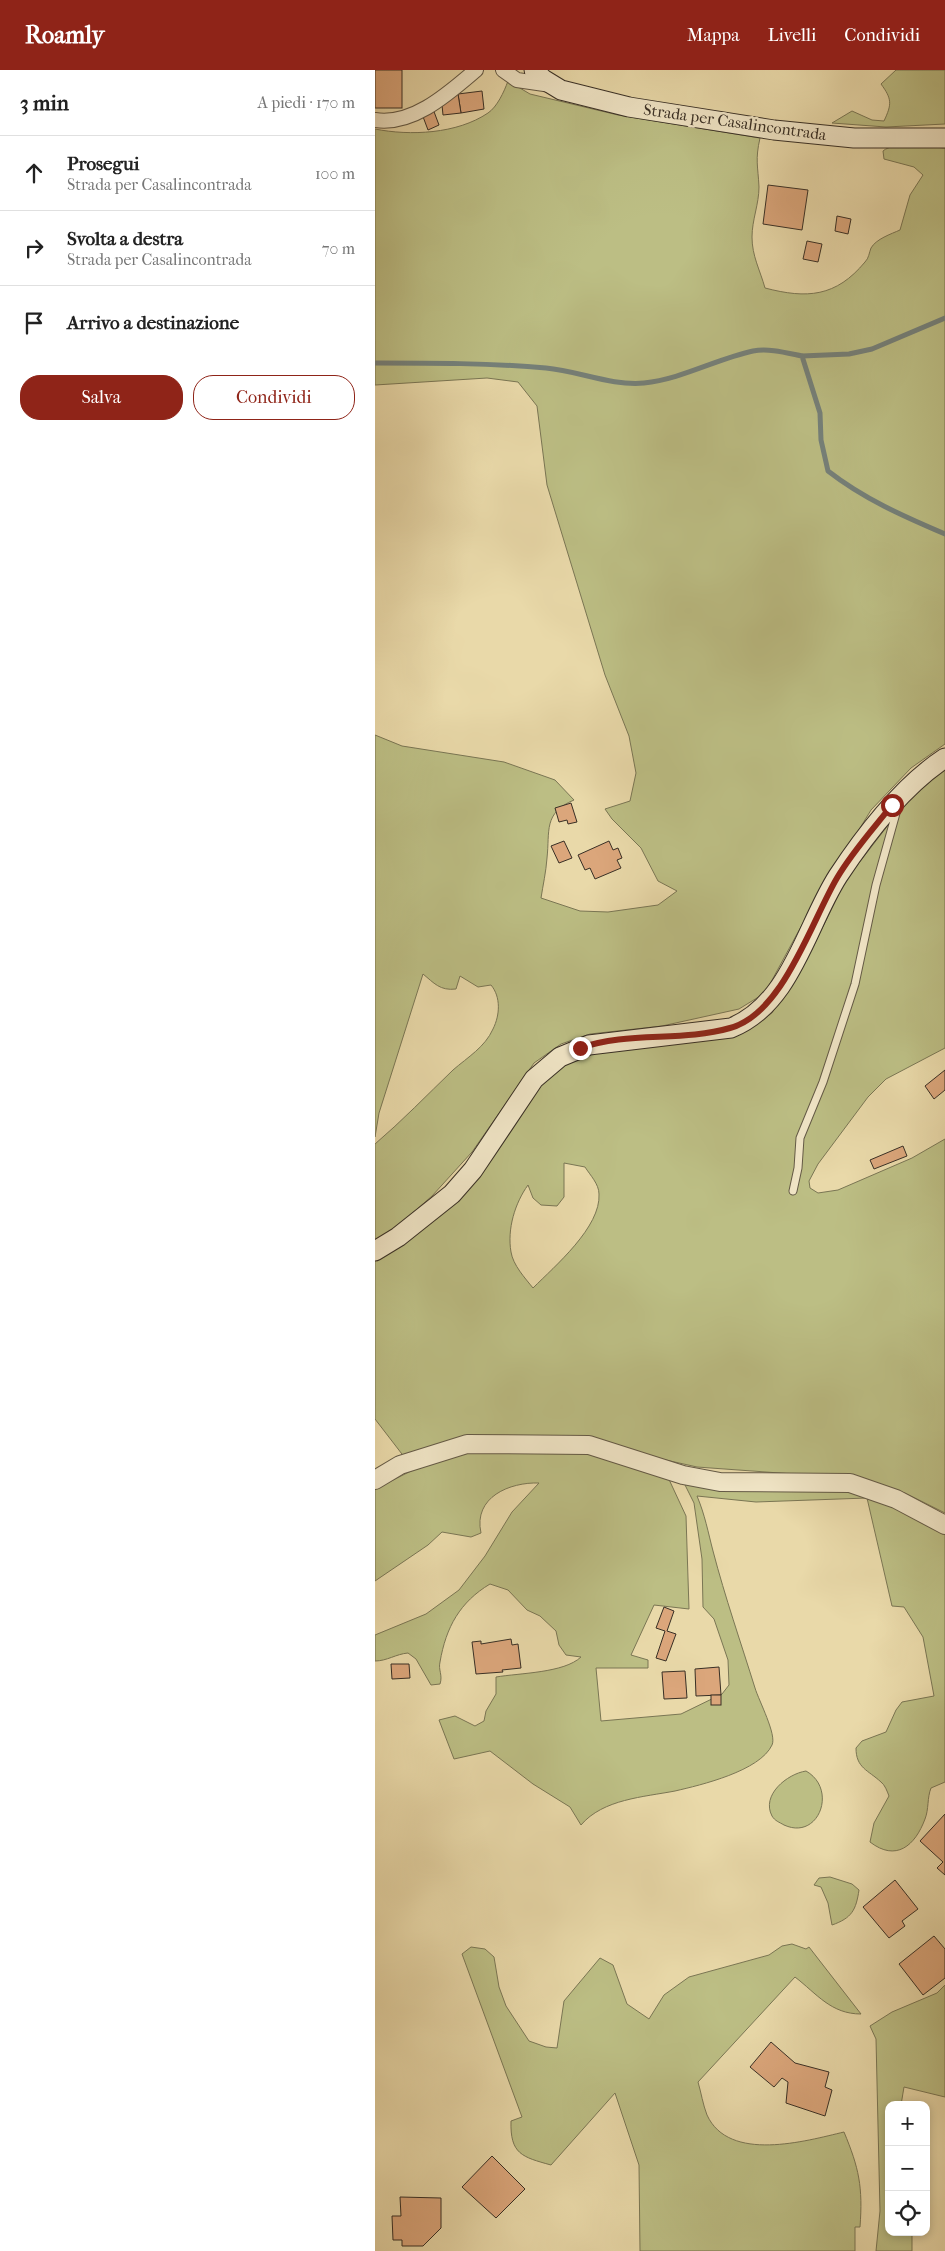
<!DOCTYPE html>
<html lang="it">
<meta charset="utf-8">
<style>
body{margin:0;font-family:"IM FELL French Canon",serif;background:#f2f2f2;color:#222}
.controls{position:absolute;right:15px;bottom:15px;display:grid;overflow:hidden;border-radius:10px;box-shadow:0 2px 8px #0003}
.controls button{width:45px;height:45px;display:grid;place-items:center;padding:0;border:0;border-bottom:1px solid #e0e0e0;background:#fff;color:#222;font:25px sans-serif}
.stop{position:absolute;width:15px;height:15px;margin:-11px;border:4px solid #8f2418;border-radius:50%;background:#fff}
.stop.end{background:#8f2418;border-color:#fff;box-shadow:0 1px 5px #0008}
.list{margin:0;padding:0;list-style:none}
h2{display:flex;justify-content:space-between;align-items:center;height:65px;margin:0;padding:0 20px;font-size:21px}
h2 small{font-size:16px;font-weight:400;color:#767676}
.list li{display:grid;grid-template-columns:32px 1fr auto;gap:15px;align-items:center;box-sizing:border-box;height:75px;padding:0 20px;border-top:1px solid #e0e0e0}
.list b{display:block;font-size:19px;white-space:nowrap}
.list p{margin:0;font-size:16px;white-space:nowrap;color:#767676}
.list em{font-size:16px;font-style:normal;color:#767676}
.actions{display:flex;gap:10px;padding:15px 20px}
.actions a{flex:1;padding:11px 0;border:1px solid #8f2418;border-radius:20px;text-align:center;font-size:18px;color:#8f2418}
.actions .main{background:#8f2418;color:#fff}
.icon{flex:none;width:28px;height:28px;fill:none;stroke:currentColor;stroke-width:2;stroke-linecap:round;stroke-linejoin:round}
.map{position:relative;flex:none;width:570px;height:2181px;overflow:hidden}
header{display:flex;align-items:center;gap:30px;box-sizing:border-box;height:70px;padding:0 25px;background:#8f2418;color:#fff}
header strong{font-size:24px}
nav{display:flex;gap:28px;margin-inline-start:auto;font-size:18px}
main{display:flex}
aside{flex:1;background:#fff}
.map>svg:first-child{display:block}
.green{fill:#bcbe84;stroke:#7a7654;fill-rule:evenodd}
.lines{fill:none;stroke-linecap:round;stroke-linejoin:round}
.stream{stroke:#75817b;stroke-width:5}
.building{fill:#dba67b;stroke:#382f25}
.service-casing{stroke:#645a46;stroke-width:9}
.minor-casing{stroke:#645a46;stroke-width:16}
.tertiary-casing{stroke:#645a46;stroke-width:20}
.secondary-casing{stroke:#382f25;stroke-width:21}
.service{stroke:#f1e6c7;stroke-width:7}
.minor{stroke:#f1e6c7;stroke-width:14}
.tertiary{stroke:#f1e6c7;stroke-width:18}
.secondary{stroke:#f1e6c7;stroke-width:19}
.route{stroke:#8f2418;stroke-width:6}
.labels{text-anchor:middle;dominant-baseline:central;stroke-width:5;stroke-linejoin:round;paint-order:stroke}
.street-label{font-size:16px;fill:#382f25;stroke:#f1e6c7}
</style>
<header>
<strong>Roamly</strong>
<nav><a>Mappa</a><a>Livelli</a><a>Condividi</a></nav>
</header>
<main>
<aside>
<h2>3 min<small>A piedi · 170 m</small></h2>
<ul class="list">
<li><svg class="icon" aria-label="ahead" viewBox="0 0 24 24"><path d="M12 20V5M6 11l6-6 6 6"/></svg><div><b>Prosegui</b><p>Strada per Casalincontrada</p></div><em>100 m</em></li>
<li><svg class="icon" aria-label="right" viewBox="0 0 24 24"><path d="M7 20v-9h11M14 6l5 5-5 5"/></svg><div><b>Svolta a destra</b><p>Strada per Casalincontrada</p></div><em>70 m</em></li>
<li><svg class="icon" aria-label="arrive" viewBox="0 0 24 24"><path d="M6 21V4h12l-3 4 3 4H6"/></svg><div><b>Arrivo a destinazione</b></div></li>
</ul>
<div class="actions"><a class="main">Salva</a><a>Condividi</a></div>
</aside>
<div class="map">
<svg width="570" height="2181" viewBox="0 0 570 2181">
<rect width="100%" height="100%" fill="#e9d9a9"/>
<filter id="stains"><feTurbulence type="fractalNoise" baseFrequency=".004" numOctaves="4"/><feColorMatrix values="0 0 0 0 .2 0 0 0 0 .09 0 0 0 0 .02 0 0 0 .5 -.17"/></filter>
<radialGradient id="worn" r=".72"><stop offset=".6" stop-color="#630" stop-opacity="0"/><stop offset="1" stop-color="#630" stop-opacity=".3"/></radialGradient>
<g class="green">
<path d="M 521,0 L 570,0 L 570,54 L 511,57 L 457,53 L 477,41 L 497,50 L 509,51 C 517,34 517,29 506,14 Z"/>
<path d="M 133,11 L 155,24 L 243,45 L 385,68 C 380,90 383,96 384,117 C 384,134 377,150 377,167 C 377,186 385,200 390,218 C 432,229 461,227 490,192 C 494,188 494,183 496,178 C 501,169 516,164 525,160 L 535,125 L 548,105 L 539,97 L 509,89 L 508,81 C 519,71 555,77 570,78 L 570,674 L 536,698 L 496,740 L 435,840 L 390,923 L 364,939 L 287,956 L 215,964 L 186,974 L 159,993 L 97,1082 L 57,1126 L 18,1160 L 0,1171 L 0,1074 C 27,1051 52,1025 78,1000 C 93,987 110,977 118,959 C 125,945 126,927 116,915 L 103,917 L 85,906 L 81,919 C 65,921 59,913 48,904 L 4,1043 L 0,1067 L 0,665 L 27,676 L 129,692 L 180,710 L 199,730 C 168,743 175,761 172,788 C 171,802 168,815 166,828 L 205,841 L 233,842 L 283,835 L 302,821 L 283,811 L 266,778 L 237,749 L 230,739 L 255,731 L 261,703 L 254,666 L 230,605 L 172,415 L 162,336 L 143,312 L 112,308 L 0,315 L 0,59 C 35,66 82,64 113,43 C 122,37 129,22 133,11 Z"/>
<path d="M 570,699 L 570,978 L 511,1009 L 493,1027 L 443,1094 L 434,1111 L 435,1118 L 443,1123 L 463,1120 L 537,1088 L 570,1069 L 570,1443 L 530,1423 L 508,1417 L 446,1406 L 322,1397 L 193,1368 L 30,1388 L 0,1349 L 0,1191 L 28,1174 L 83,1130 L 105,1105 L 166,1014 L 190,995 L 217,983 L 359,966 L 372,961 L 397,943 L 439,875 L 470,811 L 524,741 L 553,710 ZM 189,1093 L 210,1097 C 215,1105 224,1114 224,1124 C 226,1157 180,1196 158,1218 C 150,1208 138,1195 136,1182 C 132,1159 140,1133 153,1115 L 158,1128 L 166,1135 L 182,1136 L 189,1127 Z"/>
<path d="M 88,1381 L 221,1383 L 291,1403 L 311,1446 L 314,1539 L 279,1535 L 256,1585 L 273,1590 L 273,1598 L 221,1598 L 226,1651 L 306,1644 L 347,1624 L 354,1615 L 353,1590 L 339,1549 L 328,1537 L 327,1489 L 319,1433 L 306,1407 L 477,1417 L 570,1462 L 570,1712 L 556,1718 C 552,1728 554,1739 550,1749 C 540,1776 521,1792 495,1772 L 499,1753 L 514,1726 C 512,1721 510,1715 506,1712 C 493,1700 481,1698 481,1678 L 487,1671 L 511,1662 L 521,1640 L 527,1632 L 559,1626 L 548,1567 L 529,1537 L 517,1536 L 492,1428 L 381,1432 L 322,1426 C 330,1445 333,1462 338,1481 C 350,1527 366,1573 380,1618 C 384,1631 402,1665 397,1675 C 385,1701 326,1715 300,1721 C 269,1727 228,1729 206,1755 L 195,1737 L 158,1714 L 115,1681 L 79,1689 L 64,1650 L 80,1646 L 100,1656 L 109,1651 L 111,1641 L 121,1624 L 121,1607 C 145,1603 189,1603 206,1587 L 191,1585 L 184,1575 L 181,1561 L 165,1546 L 152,1540 L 133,1520 L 115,1514 C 85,1532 71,1557 65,1592 C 63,1600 68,1605 65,1614 L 56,1615 L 41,1589 L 33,1583 C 21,1584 12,1591 0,1591 L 0,1565 L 51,1544 L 84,1520 L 110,1486 L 137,1442 L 164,1413 C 135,1412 98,1427 106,1463 L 96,1467 L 67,1462 L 53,1475 L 0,1511 L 0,1419 L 44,1397 Z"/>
<path d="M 431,1701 C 463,1719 444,1771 409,1755 C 404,1752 400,1751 397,1746 C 386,1725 412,1704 431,1701 Z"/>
<path d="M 455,1807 L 477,1814 L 484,1820 C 481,1840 477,1848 457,1855 L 453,1833 L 446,1817 L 439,1815 L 444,1808 Z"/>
<path d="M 417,1874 L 431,1879 L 434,1877 L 486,1944 C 456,1944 442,1924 420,1907 L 323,2012 C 326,2022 328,2035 332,2045 C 354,2093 431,2071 469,2062 C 484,2098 488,2117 485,2157 L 480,2157 L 480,2181 L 265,2181 L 264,2095 L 240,2023 L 176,2095 C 147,2087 135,2084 136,2051 L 147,2047 L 87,1884 L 96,1877 L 110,1879 L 119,1887 L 124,1917 L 131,1936 L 154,1971 L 171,1977 L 182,1978 L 189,1931 L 225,1888 L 238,1895 L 252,1934 L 274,1949 L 289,1925 L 314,1907 L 394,1885 L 407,1876 Z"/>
<polygon points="570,1915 570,2027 529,2017 526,2035 514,2035 514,2162 537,2162 537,2181 501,2181 505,2141 501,1969 495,1956 517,1942 562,1923"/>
</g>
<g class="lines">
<g class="stream">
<polyline points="427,286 474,284 497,279 570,248"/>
<path d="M 0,293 C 57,293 114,293 171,298 C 204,301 236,316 269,313 C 307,309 341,289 378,281 C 394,278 412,283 427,286 L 445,343 L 446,370 L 453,401 C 489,429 528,446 570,464"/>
</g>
</g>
<g class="building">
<rect x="0" y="0" width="27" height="38"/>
<polygon points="107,21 109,39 86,43 83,24"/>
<polygon points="83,24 86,43 68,45 67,35"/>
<polygon points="58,39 64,55 53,60 47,44"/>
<polygon points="393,115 433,120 427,160 388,154"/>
<polygon points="462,146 476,149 473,164 460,161"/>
<polygon points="432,171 447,174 443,192 428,189"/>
<polygon points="196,733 202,752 193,754 192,750 184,752 180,738"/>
<polygon points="189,771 197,788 184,793 176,776"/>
<polygon points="234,771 238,780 243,778 247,788 242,790 246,798 220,809 215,798 210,800 203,785"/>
<polygon points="570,1000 570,1020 559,1029 550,1016"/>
<polygon points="528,1076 532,1086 499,1099 495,1090"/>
<polygon points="289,1537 299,1541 292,1561 301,1564 291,1591 281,1588 290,1561 281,1558"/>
<polygon points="136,1569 137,1575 143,1574 146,1598 127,1600 128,1602 101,1604 97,1572 106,1571 106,1574"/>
<polygon points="16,1594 34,1594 35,1608 17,1609"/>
<polygon points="344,1597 346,1625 321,1626 320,1599"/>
<polygon points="310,1601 312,1628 289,1629 287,1602"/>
<rect x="336" y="1625" width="10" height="10"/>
<polygon points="570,1744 570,1805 562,1798 568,1792 545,1771"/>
<polygon points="520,1810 543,1839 527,1851 530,1856 514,1868 488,1837"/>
<polygon points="559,1866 570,1879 570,1908 548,1925 524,1894"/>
<polygon points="396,1972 420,1993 454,2002 450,2017 457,2020 450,2046 411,2033 413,2012 407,2008 399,2017 375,1997"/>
<polygon points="117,2086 150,2119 121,2148 87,2117"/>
<polygon points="25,2127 66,2128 66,2158 48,2176 27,2176 27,2170 18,2170 17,2146 26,2146"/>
</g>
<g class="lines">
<defs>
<polyline id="service" points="418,1121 423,1098 425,1068 448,1012 480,914 501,815 523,736"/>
<g id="minor">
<polyline points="128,0 142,10 176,15"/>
<path d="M 0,50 C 38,56 74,23 101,0"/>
</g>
<polyline id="tertiary" points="0,1410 25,1395 92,1374 214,1375 308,1405 345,1412 475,1413 521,1429 570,1455"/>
<g id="secondary">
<polyline points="159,0 168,9 186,20 254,37 399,60 479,68 570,68"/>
<path d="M 0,1181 L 23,1167 L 77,1124 L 98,1100 L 159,1009 L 185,987 L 214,975 L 356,958 C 416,934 431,856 463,806 C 490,765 529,715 570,688"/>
</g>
</defs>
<use href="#service" class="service-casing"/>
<use href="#minor" class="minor-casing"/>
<use href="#tertiary" class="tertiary-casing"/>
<use href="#secondary" class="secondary-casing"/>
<use href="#service" class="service"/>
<use href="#minor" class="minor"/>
<use href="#tertiary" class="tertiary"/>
<use href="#secondary" class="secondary"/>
</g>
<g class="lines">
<path class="route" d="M 205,978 C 252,961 307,972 355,958 C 408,944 436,852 462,808 C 477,782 499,758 517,735"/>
</g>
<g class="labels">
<g class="street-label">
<text transform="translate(360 52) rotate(8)">Strada per Casalincontrada</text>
</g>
</g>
<rect width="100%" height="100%" filter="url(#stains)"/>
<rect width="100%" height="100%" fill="url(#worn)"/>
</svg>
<div class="controls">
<button>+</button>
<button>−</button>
<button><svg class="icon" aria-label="locate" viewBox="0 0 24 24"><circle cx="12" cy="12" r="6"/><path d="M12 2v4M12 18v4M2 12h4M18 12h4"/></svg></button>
</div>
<div class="stop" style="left:517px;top:735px"></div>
<div class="stop end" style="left:205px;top:978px"></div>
</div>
</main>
